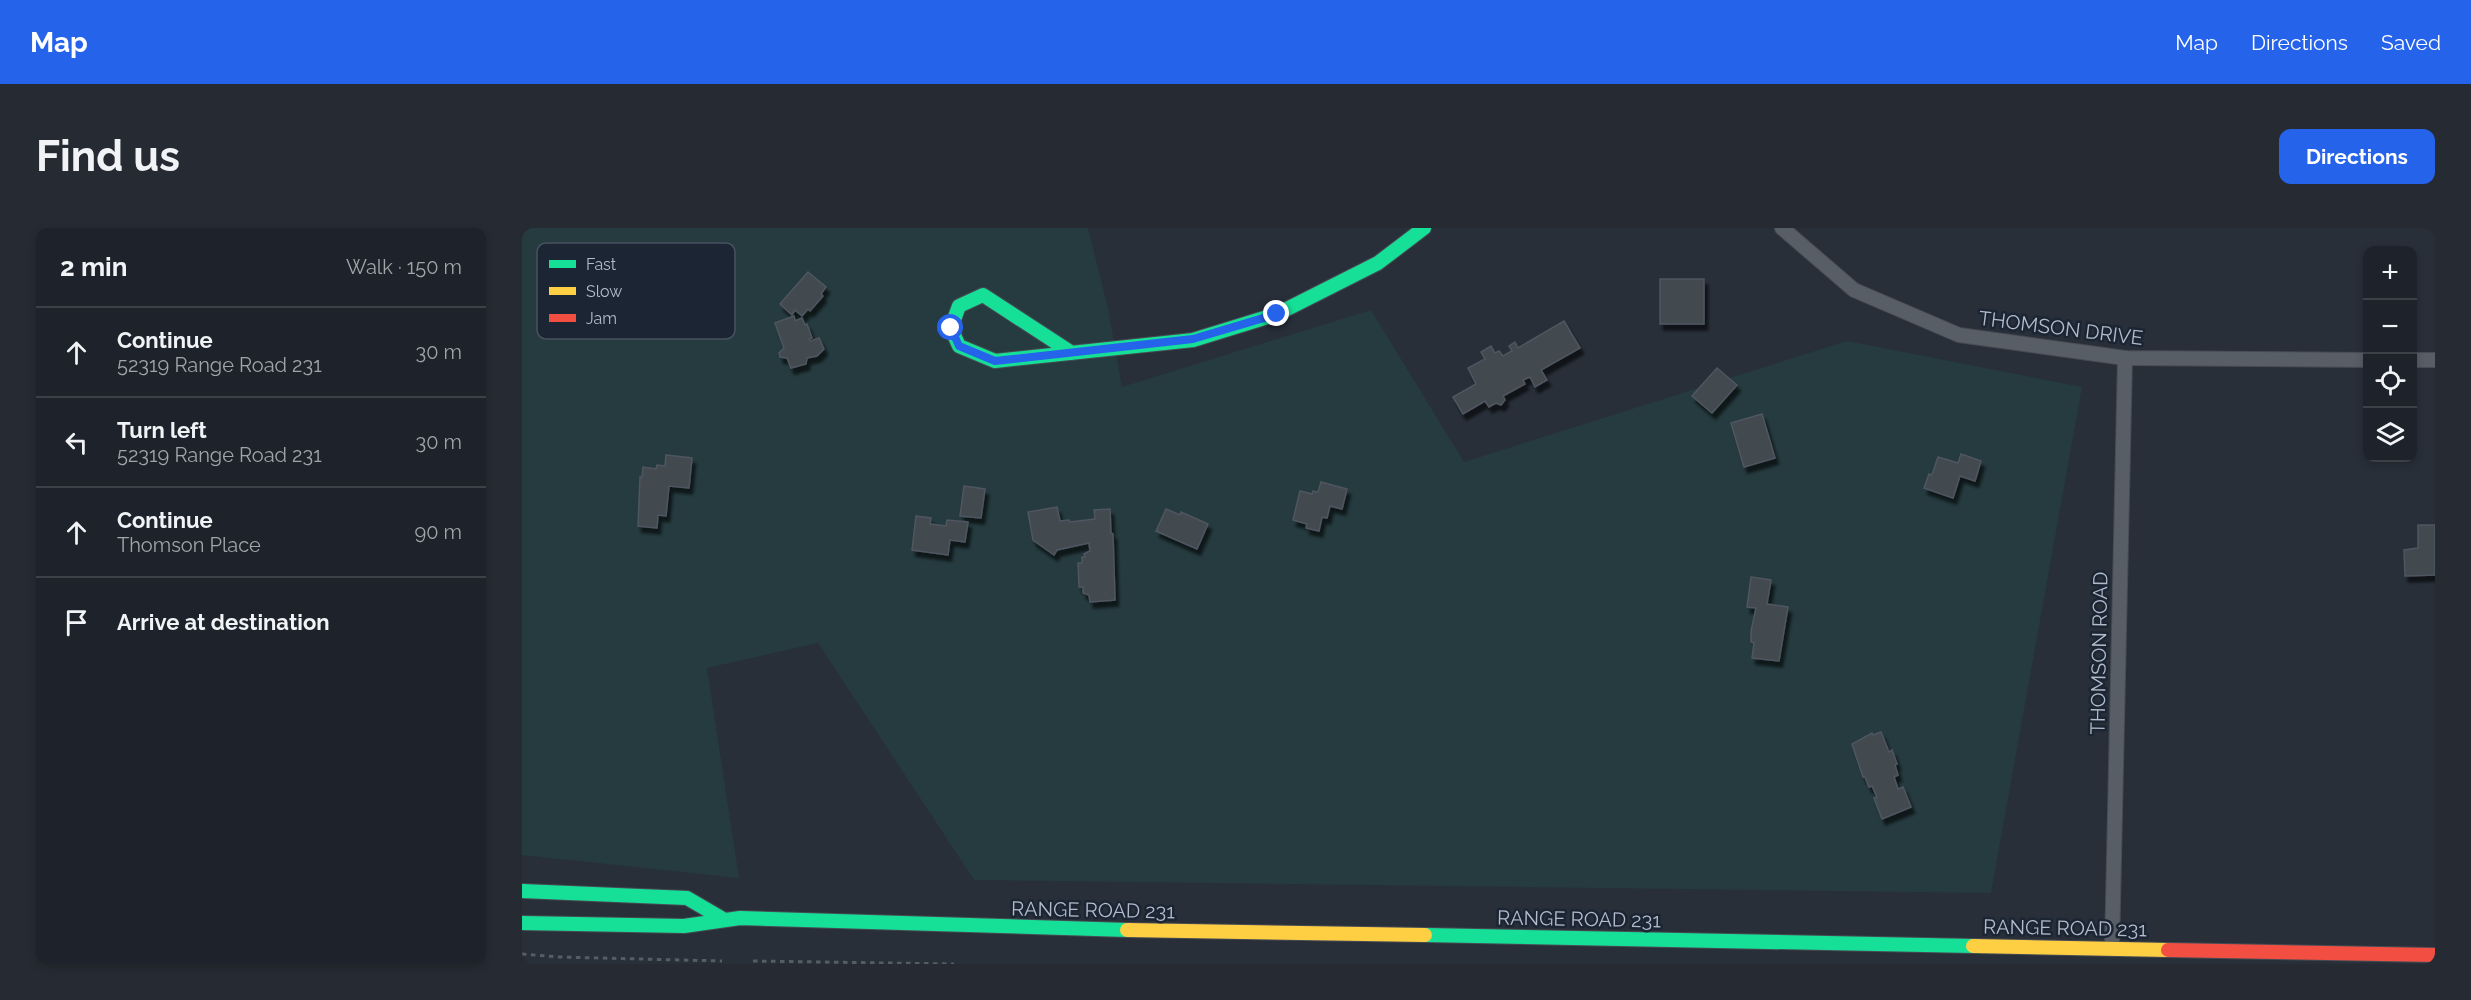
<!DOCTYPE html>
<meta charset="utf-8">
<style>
body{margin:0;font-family:Raleway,sans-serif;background:#262b33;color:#f1f3f6}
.controls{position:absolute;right:18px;top:18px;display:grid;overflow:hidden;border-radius:12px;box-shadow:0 3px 9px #0003}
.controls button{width:54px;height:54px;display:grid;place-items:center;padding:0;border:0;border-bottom:2px solid #3c4047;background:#1e232b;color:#f1f3f6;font:30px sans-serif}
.stop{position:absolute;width:18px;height:18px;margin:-14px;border:4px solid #2563eb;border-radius:50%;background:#fff}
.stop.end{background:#2563eb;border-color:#fff;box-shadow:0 2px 6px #0008}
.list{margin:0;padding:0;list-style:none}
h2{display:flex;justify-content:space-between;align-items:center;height:78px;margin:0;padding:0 24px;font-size:26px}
h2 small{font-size:20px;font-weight:400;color:#a1a4a9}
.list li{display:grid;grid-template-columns:39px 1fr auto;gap:18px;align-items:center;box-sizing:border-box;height:90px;padding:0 24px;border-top:2px solid #3c4047}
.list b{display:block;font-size:22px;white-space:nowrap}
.list p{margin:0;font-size:20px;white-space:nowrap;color:#a1a4a9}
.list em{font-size:20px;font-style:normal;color:#a1a4a9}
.icon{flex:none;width:33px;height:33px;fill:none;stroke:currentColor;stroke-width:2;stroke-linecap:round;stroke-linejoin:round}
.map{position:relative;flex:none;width:1913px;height:736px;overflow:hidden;border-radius:12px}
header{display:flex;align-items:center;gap:36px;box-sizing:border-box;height:84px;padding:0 30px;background:#2563eb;color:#fff}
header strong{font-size:28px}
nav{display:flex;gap:33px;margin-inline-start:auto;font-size:21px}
.intro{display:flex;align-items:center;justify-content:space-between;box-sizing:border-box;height:144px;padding:0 36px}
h1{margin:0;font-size:42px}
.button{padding:15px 27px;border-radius:12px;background:#2563eb;color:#fff;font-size:21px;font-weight:700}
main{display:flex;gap:36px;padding:0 36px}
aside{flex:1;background:#1e232b;border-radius:12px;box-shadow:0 3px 9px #0003}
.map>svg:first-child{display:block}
.green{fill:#253b3f}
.building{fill:#424850;stroke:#505660;stroke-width:1.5;filter:url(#shadow)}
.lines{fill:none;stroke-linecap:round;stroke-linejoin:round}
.street-casing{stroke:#474b53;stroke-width:16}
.fast-casing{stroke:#474b53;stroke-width:16}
.slow-casing{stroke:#474b53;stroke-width:16}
.jam-casing{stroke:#474b53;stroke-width:16}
.path{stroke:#565d64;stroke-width:3;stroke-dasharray:4.5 4.5;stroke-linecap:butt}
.street{stroke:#585e66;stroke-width:14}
.fast{stroke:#16e098;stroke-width:14}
.slow{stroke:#ffcf43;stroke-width:14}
.jam{stroke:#f24e42;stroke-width:14}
.route{stroke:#2563eb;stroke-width:8}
.labels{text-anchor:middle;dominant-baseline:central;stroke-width:5;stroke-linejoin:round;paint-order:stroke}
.street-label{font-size:20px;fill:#b1bbca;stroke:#1b2533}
.key{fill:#1b2533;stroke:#485260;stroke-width:1.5}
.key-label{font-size:16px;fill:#b1bbca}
</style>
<header>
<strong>Map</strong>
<nav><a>Map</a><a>Directions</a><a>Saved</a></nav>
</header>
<div class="intro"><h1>Find us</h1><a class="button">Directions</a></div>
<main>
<aside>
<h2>2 min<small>Walk · 150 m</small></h2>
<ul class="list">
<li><svg class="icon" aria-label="ahead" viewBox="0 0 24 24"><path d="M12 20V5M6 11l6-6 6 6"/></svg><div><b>Continue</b><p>52319 Range Road 231</p></div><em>30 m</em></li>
<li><svg class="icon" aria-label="left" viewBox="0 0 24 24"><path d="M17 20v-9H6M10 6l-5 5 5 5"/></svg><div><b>Turn left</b><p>52319 Range Road 231</p></div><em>30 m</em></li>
<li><svg class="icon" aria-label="ahead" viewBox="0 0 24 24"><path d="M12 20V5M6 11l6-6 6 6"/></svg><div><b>Continue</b><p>Thomson Place</p></div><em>90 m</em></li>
<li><svg class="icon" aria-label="arrive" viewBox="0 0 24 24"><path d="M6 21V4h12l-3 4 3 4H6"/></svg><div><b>Arrive at destination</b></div></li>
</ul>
</aside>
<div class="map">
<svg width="1913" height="736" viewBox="0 0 1913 736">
<defs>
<filter id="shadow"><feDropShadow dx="3.5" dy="6" stdDeviation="1.5" flood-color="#0009"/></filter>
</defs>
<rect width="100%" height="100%" fill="#282f39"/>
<polygon class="green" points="0,0 566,0 586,80 600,159 849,82 942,234 1325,113 1560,159 1469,665 452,652 296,415 185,440 217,650 0,627"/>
<g class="building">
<polygon points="286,44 304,59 299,66 301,68 288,83 286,81 280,88 273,82 270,87 258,76"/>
<rect x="1138" y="51" width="44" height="45"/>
<polygon points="272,88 273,93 280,90 283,97 285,96 290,110 287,111 289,113 297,110 302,121 295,128 285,130 284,136 269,140 265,130 258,129 257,125 262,120 253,95"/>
<polygon points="1042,93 1058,120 1019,142 1025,152 1013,159 1008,149 1001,152 1003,156 981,168 983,172 979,177 974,175 967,179 963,173 941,186 931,169 954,156 946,140 963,131 959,124 969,118 973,125 977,123 981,128 990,123 987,118 993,114 996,120"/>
<polygon points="1195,140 1215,157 1190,185 1170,168"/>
<polygon points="1240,186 1253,230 1222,239 1209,195"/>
<polygon points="1439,226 1459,233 1453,253 1438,248 1431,270 1402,260 1407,246 1410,247 1416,229 1436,235"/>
<polygon points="144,227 170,230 167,260 147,258 144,288 136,287 135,300 116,298 118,249 120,249 121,239 134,241 135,237 143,238"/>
<polygon points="799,254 825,261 820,281 808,278 805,290 800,289 797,303 784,300 785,296 771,292 778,263 790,266 791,263 796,264"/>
<polygon points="442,258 463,261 459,290 438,288"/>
<polygon points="535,279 538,293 547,292 548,294 573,291 572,282 588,281 589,305 591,306 593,372 568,374 567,367 561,365 561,359 557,359 556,335 560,335 560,329 563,329 562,326 568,323 567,315 535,322 532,327 511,312 506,284"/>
<polygon points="644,281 658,287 659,284 686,296 675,321 634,303"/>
<polygon points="394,288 409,290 408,296 424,298 425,292 446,294 443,314 428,312 426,327 390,322"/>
<polygon points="1896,297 1913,297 1913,347 1883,348 1882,322 1896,320"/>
<polygon points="1229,349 1249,352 1245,376 1266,379 1257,433 1230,430 1232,415 1229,414 1229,403 1234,380 1225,379"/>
<polygon points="1359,504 1367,524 1370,522 1375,536 1373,537 1376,547 1372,549 1376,561 1381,559 1389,579 1360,591 1352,570 1355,569 1350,558 1347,559 1343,549 1341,549 1330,516 1350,505 1351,507"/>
</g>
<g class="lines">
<defs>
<g id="street">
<polyline points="1260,0 1332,62 1437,107 1603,130 1846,132"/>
<polyline points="1890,132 1913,132"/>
<polyline points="1590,721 1603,130"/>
</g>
<g id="fast">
<polyline points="550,125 461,67 437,78 429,100 437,118 473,133 671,112 755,86 856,35 902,0"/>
<polyline points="0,663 165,670 201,691"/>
<polyline points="0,695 162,698 218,690 605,702"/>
<polyline points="903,707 1451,718"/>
</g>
<g id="slow">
<polyline points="605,702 903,707"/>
<polyline points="1451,718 1646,722"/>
</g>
<polyline id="jam" points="1646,722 1913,727"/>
</defs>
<use href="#street" class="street-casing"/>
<use href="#fast" class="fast-casing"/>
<use href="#slow" class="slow-casing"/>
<use href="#jam" class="jam-casing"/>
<g class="path">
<polyline points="0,726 36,729 200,733"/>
<polyline points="231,733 432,736"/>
</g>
<use href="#street" class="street"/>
<use href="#fast" class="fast"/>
<use href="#slow" class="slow"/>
<use href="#jam" class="jam"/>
</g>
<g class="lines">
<polyline class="route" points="429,100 437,118 473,133 671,111 755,86"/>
</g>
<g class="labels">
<g class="street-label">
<text transform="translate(1539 100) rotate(7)">THOMSON DRIVE</text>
<text transform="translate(1577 425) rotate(-89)">THOMSON ROAD</text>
<text transform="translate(571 682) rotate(1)">RANGE ROAD 231</text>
<text transform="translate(1057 691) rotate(1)">RANGE ROAD 231</text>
<text transform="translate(1543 700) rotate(1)">RANGE ROAD 231</text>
</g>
</g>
<rect x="15" y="15" width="198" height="96" rx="9" class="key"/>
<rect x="27" y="32" width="27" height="8" fill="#16e098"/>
<rect x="27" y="59" width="27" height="8" fill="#ffcf43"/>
<rect x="27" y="86" width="27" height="8" fill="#f24e42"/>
<g class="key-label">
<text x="64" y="42">Fast</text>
<text x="64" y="69">Slow</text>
<text x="64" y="96">Jam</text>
</g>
</svg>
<div class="controls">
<button>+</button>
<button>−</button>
<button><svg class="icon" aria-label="locate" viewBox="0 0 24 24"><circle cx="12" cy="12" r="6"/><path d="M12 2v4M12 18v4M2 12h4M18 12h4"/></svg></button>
<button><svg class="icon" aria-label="layers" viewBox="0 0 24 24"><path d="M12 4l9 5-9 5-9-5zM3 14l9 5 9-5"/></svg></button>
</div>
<div class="stop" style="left:429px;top:100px"></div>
<div class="stop end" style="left:755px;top:86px"></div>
</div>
</main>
